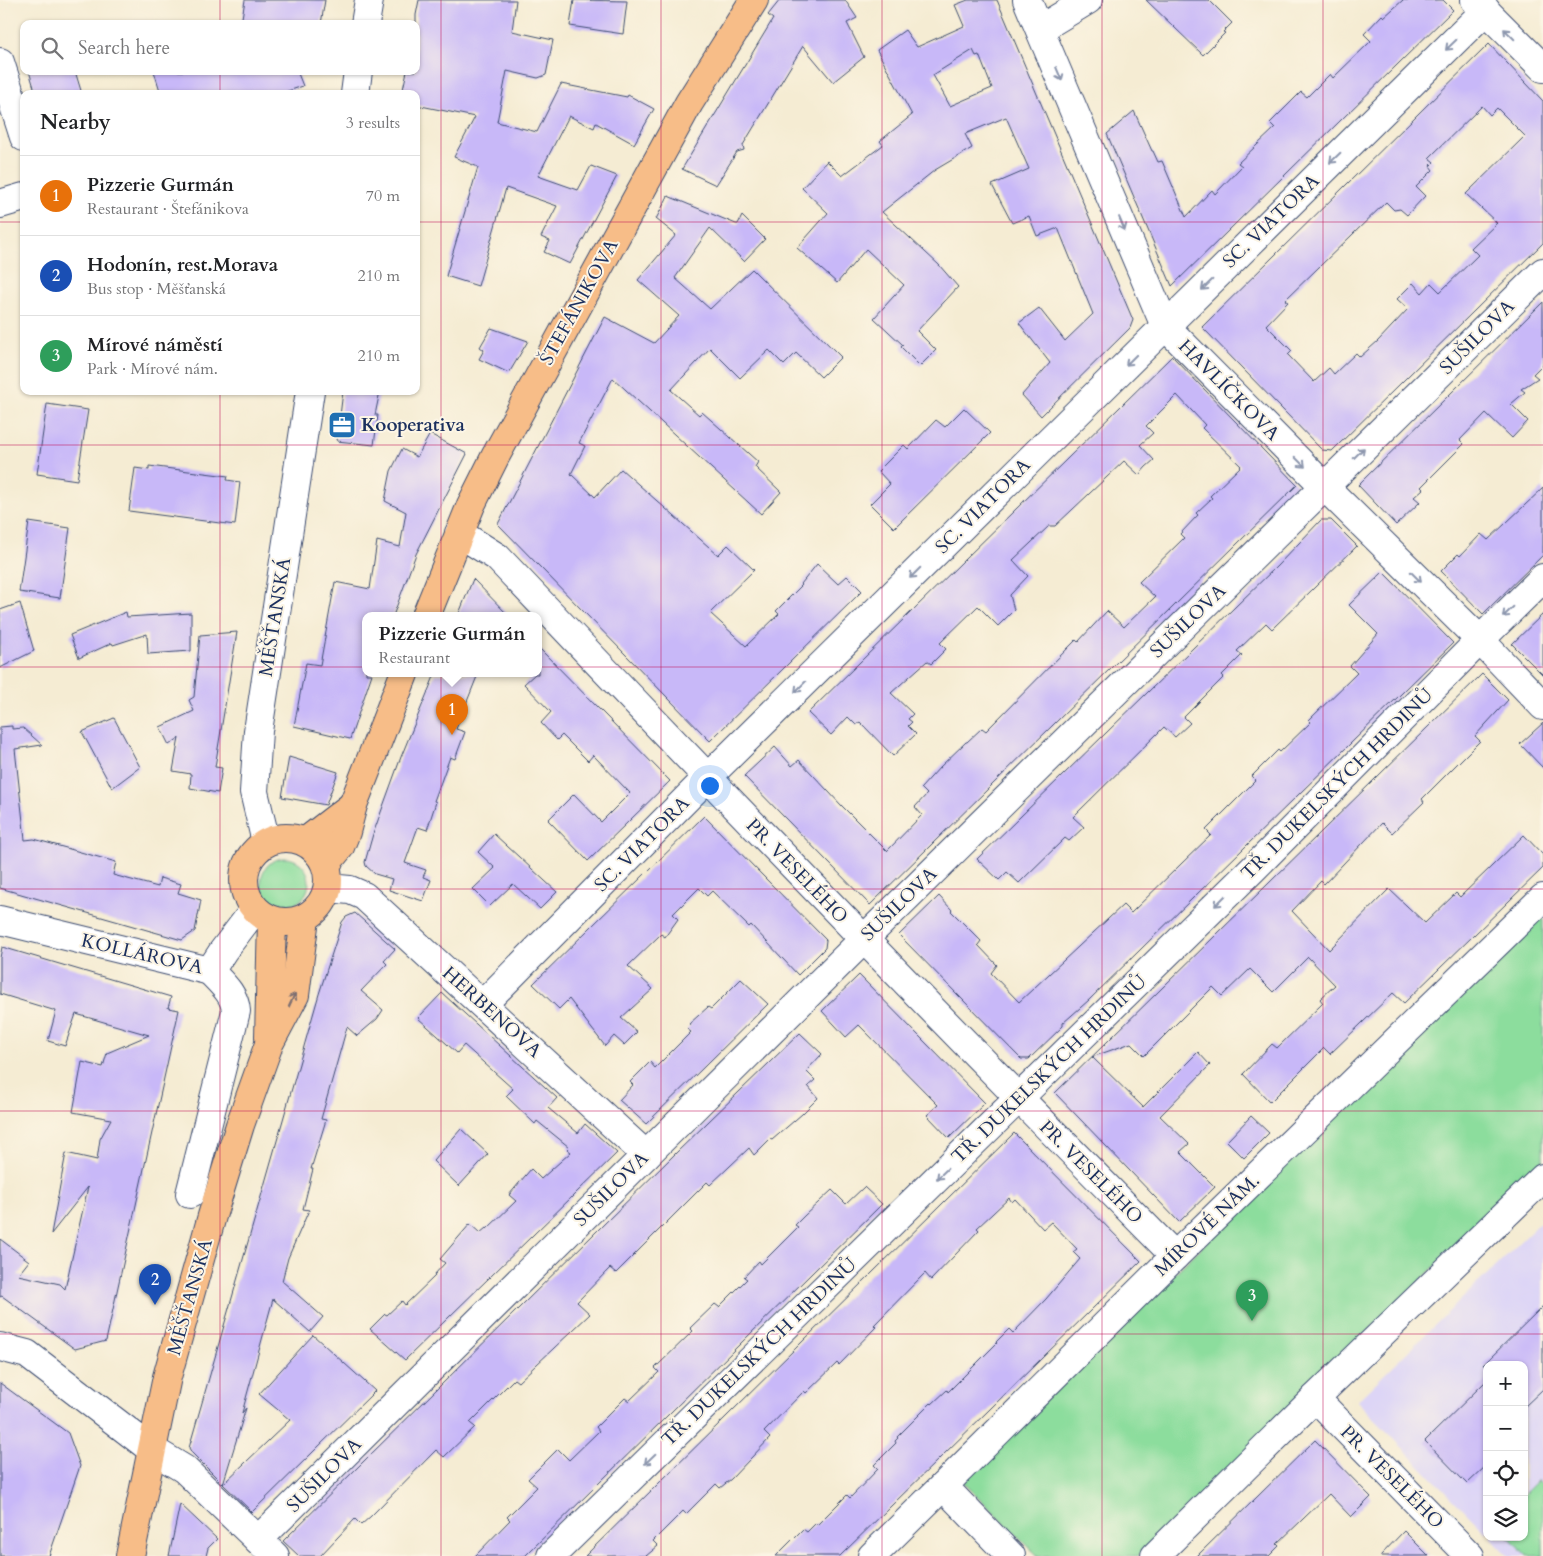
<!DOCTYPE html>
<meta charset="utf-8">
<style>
body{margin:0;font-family:Cardo,serif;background:#f6f6f6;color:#202124}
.controls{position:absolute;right:15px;bottom:15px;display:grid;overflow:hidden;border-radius:10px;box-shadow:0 1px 4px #0004}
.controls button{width:45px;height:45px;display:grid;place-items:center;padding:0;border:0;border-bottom:1px solid #e0e0e0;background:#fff;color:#202124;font:25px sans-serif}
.you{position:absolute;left:709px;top:785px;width:18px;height:18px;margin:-12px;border:4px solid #fff;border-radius:50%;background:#1a73e8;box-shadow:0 0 0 8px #1a73e833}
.badge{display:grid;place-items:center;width:32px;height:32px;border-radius:50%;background:#1f6fb2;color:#fff;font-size:16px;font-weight:700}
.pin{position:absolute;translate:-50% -41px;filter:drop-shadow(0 1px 2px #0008)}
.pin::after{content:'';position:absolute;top:26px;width:18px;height:15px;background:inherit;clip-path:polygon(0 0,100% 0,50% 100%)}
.popup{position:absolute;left:362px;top:612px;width:180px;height:65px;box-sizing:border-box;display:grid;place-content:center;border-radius:10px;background:#fff;filter:drop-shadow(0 1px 4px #0005);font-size:16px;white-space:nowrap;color:#757577}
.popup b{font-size:19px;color:#202124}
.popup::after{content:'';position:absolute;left:50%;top:100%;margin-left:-10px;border:10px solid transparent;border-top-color:#fff}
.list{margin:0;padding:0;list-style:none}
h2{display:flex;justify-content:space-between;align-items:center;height:65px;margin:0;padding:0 20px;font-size:21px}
h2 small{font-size:16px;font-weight:400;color:#757577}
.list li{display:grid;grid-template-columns:32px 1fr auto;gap:15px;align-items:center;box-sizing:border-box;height:80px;padding:0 20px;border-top:1px solid #e0e0e0}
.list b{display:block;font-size:19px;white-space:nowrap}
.list p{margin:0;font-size:16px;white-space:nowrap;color:#757577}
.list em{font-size:16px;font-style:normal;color:#757577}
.icon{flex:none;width:28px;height:28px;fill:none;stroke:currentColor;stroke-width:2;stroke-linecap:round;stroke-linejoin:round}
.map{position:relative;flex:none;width:1543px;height:1556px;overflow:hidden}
.search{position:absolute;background:#fff;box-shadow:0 1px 4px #0004;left:20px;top:20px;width:400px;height:55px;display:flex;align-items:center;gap:12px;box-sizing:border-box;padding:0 18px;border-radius:10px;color:#757577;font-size:19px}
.panel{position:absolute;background:#fff;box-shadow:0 1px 4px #0004;left:20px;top:90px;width:400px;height:305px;border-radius:10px}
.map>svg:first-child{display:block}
.built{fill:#ddd5f6}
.green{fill:#8cdd9d;stroke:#54867e}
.building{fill:#c8b8f8;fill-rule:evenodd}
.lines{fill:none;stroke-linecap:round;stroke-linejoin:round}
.minor-casing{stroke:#3c4b70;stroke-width:30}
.major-casing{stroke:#3c4b70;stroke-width:30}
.minor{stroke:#fff;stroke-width:28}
.major{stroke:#f7bd88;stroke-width:28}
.oneway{stroke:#8d97ae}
.oneway2{stroke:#7e6f71}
.grid{fill:none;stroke:#c2185b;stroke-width:1;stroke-opacity:0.55}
.labels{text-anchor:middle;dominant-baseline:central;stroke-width:4;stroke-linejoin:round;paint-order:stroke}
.street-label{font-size:19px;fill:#1b2f5e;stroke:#fcf5e5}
.poi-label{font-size:19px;font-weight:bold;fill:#1b2f5e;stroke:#fcf5e5;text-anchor:start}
</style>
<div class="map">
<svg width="1543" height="1556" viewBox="0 0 1543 1556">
<rect width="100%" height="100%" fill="#fcf5e5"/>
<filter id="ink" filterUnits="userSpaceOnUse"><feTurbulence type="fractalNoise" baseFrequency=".02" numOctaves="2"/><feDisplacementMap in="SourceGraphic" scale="10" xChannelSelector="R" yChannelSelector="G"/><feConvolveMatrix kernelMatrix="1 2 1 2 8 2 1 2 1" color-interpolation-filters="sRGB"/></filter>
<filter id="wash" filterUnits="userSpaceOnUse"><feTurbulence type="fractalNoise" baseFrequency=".0096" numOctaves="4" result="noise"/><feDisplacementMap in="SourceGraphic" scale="20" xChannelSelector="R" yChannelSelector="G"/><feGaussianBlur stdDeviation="1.12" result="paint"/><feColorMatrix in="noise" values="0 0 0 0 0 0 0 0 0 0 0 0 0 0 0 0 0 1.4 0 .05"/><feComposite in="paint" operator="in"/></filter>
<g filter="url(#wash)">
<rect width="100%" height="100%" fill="#f5ecd3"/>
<polygon class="built" points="1543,1220 1543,1556 1508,1556 1490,1537 1524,1537 1524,1365 1487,1365 1487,1534 1357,1401"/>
<g class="green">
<circle cx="285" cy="882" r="24"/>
<polygon points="1543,914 1543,1161 1138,1556 1038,1556 962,1481"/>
<polygon points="1538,1480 1543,1485 1543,1556 1527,1556 1509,1537 1524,1537 1524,1494"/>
</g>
<g id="blocks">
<g class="building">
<polygon points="245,0 325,0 321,24 241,24"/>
<polygon points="419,0 516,0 512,31 553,40 546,75 538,78 507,71 497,122 537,132 561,84 627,97 628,95 654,109 634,144 596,123 594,128 569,116 538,176 578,190 591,166 617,176 570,264 544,252 550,241 541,237 557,206 506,188 478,286 446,276 478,167 454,157 475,117 416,105 416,94 402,94 407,71 416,71 416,15"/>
<polygon points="574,0 627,1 623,34 570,26"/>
<polygon points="780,0 845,0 857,18 847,23 864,57 833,82 803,46 743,145 744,150 737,152 716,185 682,169 773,19 768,15"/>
<path d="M 968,0 L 997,0 L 1133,320 L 1130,328 L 1041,416 L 1022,395 L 1050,363 L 1019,323 L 1039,308 L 1065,341 L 1093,314 L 1058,228 L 1037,236 L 1029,216 L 1012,223 L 992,185 L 1029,169 L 1006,117 L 965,134 L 972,148 L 935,170 L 882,212 L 939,265 L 958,287 L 917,331 L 936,350 L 920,366 L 901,347 L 903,345 L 874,318 L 904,285 L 866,249 L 837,283 L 797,248 L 828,213 L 802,188 L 827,161 L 842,176 L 883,145 L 880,141 L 912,115 L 877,50 L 905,30 L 917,47 L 964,26 L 955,5 ZM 973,50 L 976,56 L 979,55 L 992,88 L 950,106 L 933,75 Z"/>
<polygon points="1146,0 1209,0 1232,23 1223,32 1225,33 1203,55"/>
<polygon points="1403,0 1443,0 1453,10 1172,286 1107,134 1134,111 1152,151 1153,151 1158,162 1162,161 1186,217 1212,190 1215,194 1242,166 1238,163 1275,128 1270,123 1301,92 1307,97 1330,74 1333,78 1371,41 1364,34 1382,15 1384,17"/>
<path d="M 1489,44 L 1543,101 L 1543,243 L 1332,451 L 1322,450 L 1202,327 ZM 1482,106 L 1490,115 L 1497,108 L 1525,136 L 1466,194 L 1497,223 L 1471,248 L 1478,255 L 1440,292 L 1431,283 L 1422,293 L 1413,283 L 1397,299 L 1408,309 L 1378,341 L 1360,357 L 1356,353 L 1334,374 L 1329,368 L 1314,382 L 1288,355 L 1292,351 L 1266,325 L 1288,302 L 1285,300 L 1386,202 L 1394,210 L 1400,209 L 1407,215 L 1425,196 L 1416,187 L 1433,170 L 1430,166 L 1434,162 L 1429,158 Z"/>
<polygon points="29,71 75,71 82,94 36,94"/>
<polygon points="154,71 297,71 303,86 279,94 161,94"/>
<polygon points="668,196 736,224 738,224 742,216 765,239 744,261 710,228 675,278 710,309 752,269 841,357 821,377 796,353 784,365 769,350 740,378 710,348 671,390 699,415 702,412 758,462 755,467 781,492 761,514 613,378 579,443 585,446 571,474 595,497 621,469 718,555 728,545 754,570 710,613 746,646 779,614 776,611 802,585 801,584 817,564 838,584 847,576 862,591 710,741 498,524 605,317 654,343 679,316 638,280 676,235 656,219"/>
<polygon points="1543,302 1543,364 1533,374 1538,378 1521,389 1525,392 1511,404 1528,421 1512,438 1486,413 1460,440 1464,444 1421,487 1423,489 1414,497 1420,502 1396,525 1358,485"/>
<polygon points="491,328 528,341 509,373 479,359 484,350 480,347"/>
<polygon points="1172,356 1297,485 870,905 744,776 775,747 792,766 799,760 842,806 887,851 922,815 915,807 927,794 921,788 940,767 966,742 967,742 982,728 986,731 1076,640 1078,642 1107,611 1124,627 1155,597 1139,582 1184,538 1180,534 1198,515 1196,513 1212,498 1210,496 1241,466 1202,428 1205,425 1177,395 1146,426 1153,433 1140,445 1154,460 1146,467 1139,475 1124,461 1055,526 1049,526 1013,560 1028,576 1010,595 1014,610 998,626 978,606 940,643 946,649 931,664 927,661 891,693 913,714 908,719 912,722 908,726 916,734 893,756 860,722 856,725 848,717 831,735 808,713"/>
<polygon points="343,391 380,391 375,415 378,415 374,445 337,441"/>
<polygon points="47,404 88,410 77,480 37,474"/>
<polygon points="964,408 990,433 894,528 870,504 890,484 878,471 904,445 908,449 936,420 945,427"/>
<polygon points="430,434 467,454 416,554 393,616 366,616 366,674 372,674 350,739 294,726 306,663 320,665 335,582 370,589 377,541 400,547 406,512 385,501 391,471 402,449 417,457"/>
<polygon points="149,466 228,476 227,480 240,482 235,525 129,511 135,468 149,470"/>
<polygon points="1543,488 1543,555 1483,614 1441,571 1458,554 1460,556 1481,534 1488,540"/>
<polygon points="1321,520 1331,520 1357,546 1272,629 1266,623 1237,651 1242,655 1222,675 1224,677 1184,717 1190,723 1175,737 1164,727 1073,817 1084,827 1069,841 1065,838 1019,883 1007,872 999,880 977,859 1277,566"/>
<polygon points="29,522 70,528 60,598 19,592"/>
<polygon points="1383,572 1453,643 1089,1000 1063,1023 1063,1026 1029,1059 1021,1059 899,935 939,896 952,910 951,911 981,941 978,945 997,965 991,973 1019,1002 1123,905 1131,913 1181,864 1211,835 1206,830 1256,780 1252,776 1278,750 1280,752 1311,722 1309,720 1357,673 1350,666 1378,634 1349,605"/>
<polygon points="473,579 509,616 458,616"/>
<polygon points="20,603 34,651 0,668 0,610"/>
<polygon points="126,612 127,617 191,613 191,651 148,654 147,634 113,645 112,643 79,658 70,635"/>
<polygon points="1543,614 1543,675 1512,644"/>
<polygon points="237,632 215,767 222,768 218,793 190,788 191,774 173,771 179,738 169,745 160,727 194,711 189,700 194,697 200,635"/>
<polygon points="538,647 670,781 588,861 548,820 574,794 601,822 630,793 593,755 588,761 562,735 557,740 541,723 551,712 524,684 535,674 538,674"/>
<polygon points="435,674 478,674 456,729 465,732 455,759 450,757 434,801 436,802 427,830 418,827 405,863 426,870 423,877 431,880 423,901 389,890 392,879 375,874 366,866 365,862 373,834 401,757"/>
<polygon points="1482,674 1508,700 1475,736 1480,741 1422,799 1424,802 1392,833 1382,823 1324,884 1321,881 1292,911 1329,950 1389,889 1425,923 1456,893 1460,897 1524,835 1543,855 1543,868 1404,1003 1393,993 1330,1054 1324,1048 1270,1102 1243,1074 1272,1044 1277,1048 1323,1003 1320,999 1335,985 1308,957 1273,992 1250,969 1222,996 1213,987 1144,1056 1131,1043 1092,1057 1143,1107 1198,1052 1210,1065 1160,1116 1189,1144 1180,1152 1215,1187 1179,1222 1055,1093"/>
<polygon points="114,718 140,767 112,788 82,732"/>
<polygon points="1543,723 1543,768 1520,744"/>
<polygon points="12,726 12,729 23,728 42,745 15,749 25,840 34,839 116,862 113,875 158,887 160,878 181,884 178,893 201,900 195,931 182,940 0,888 0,727"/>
<polygon points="289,757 338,772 326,805 282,797"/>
<polygon points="704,816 826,940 825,948 798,975 751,925 749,927 712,891 707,896 699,888 673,914 678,919 665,937 661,934 628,966 653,989 621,1018 637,1032 624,1045 614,1036 605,1046 569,999 559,1009 533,984"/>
<polygon points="494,834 557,892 540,909 513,884 490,906 473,889 495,868 478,852"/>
<polygon points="355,913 395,949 384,961 387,964 361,991 383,1010 377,1019 357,1036 347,1027 321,1119 326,1120 311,1169 313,1169 303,1209 309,1210 288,1258 282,1281 323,1317 310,1332 273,1299 242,1413 246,1408 223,1484 192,1453 189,1448 319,994 342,922 346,917"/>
<polygon points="2,947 171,997 168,1008 179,1010 106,1341 75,1349 2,1296 0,1297 0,1239 29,1261 18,1275 60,1284 65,1289 88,1187 51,1234 66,1153 97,1160 100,1139 111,1119 73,1112 82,1062 103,1067 107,1053 149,1035 76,1014 65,1046 48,1041 56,1011 0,994 0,958"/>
<polygon points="859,975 985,1103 949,1138 927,1115 938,1105 859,1025 846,1037 822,1011"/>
<polygon points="741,979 768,1004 646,1124 619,1100 633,1085 630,1082 650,1062 655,1068 691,1032 687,1029 691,1025 689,1024 708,1007 711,1009"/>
<polygon points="442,993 557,1098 548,1108 578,1133 585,1124 617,1153 405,1360 370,1329 385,1314 387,1315 402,1301 405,1305 435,1276 434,1275 445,1263 440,1259 470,1224 480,1233 486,1228 487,1229 516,1201 509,1195 531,1169 541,1179 571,1152 567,1149 569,1147 537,1121 535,1124 506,1096 513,1089 464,1045 457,1053 418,1018"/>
<polygon points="800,1033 822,1054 806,1071 815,1080 808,1086 818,1098 802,1114 772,1140 770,1139 754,1155 749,1148 710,1185 707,1182 616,1273 610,1268 577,1302 590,1314 518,1382 514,1379 470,1423 475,1427 444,1457 436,1450 371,1516 361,1525 355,1519 320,1556 299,1556 283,1541 677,1152"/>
<polygon points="1251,1116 1269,1133 1244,1158 1227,1141"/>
<polygon points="461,1129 488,1154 459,1186 433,1161"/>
<polygon points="1014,1133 1141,1261 840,1556 776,1556 803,1529 807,1532 816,1523 817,1525 847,1495 850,1498 878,1469 874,1465 896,1443 895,1441 898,1438 897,1437 931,1403 932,1404 947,1390 948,1392 997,1343 996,1342 1009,1329 1013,1333 1046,1299 1080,1259 1073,1252 1077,1249 1051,1222 1043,1229 1015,1199 1012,1202 1009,1198 977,1228 979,1230 931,1280 925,1273 874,1325 876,1327 839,1365 837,1363 806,1393 804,1391 764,1432 770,1438 731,1479 720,1488 716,1484 686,1514 683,1511 653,1541 658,1546 646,1556 585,1556"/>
<polygon points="864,1187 882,1204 525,1556 475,1556 510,1520 507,1517 537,1487 528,1479 558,1449 569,1460 599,1431 596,1427 625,1398 629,1401 659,1372 655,1368 693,1331 690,1328 715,1304 719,1307 747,1279 744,1277 759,1261 761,1264 798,1227 795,1225 805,1215 832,1190 846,1204"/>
<polygon points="1543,1306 1543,1389 1524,1407 1524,1365 1483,1365"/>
<polygon points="313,1335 375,1391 252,1512 223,1484 290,1420 259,1394"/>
<polygon points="1487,1380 1487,1465 1467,1484 1425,1441"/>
<polygon points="0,1383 68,1433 80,1466 49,1556 0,1556"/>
<polygon points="1315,1440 1371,1497 1351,1517 1329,1494 1277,1544 1279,1546 1269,1556 1197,1556"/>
<polygon points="180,1504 217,1539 208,1548 206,1556 169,1556"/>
<polygon points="1404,1531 1429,1556 1380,1556"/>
</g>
</g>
</g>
<g filter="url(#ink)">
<use href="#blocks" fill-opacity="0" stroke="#3c4b70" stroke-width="1"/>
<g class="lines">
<defs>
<g id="minor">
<polyline points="1027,0 1165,326 1325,487 1480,640 1543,706"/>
<polyline points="1475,0 1543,68"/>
<polyline points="365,24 369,0"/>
<polyline points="1040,29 1088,0"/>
<polyline points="0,62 24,137"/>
<polyline points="355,94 358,71"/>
<polyline points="0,204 24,197"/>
<path d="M 459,533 L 497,557 C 721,793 947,1026 1175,1256"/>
<polyline points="266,842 254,792 258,731 310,391"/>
<polyline points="328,888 350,890 364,896 646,1155"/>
<polyline points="0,920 210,971"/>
<polyline points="210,971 223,951 255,909"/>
<polyline points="483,1004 707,778 1486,10"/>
<path d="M 190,1194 L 236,1011 C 235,994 221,983 210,971"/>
<polyline points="0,1347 27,1354 151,1449 184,1469 275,1556"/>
<polyline points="1315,1398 1470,1556"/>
<polyline points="258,1540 864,939 1543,272"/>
<polyline points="551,1556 1253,869 1480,640 1543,578"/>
<polyline points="872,1556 943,1486"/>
<polyline points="1011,1556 943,1486 1175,1256 1543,898"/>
<polyline points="1155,1556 1315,1398 1543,1178"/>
</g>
<g id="major">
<polyline points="426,616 471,505 495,457 689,103 754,0"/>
<circle cx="286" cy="880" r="42"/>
<polyline points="305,842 353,805"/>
<polyline points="326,864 340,847 346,832 353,805 404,674"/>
<polyline points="269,1037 272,920"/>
<polyline points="130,1556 167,1377 212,1216 240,1125 269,1044 295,995 305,918"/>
</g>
</defs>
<use href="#minor" class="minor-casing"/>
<use href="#major" class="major-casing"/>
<use href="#minor" class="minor"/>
<use href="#major" class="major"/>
</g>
<defs><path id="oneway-shaft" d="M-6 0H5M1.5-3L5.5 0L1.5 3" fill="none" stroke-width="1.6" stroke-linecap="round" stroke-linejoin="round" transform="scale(1.25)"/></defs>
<g class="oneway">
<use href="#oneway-shaft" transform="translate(1509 34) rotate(-135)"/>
<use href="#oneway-shaft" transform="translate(1451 45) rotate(136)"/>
<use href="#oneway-shaft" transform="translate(1059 74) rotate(67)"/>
<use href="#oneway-shaft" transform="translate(1335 158) rotate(136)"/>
<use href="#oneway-shaft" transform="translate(1122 224) rotate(67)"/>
<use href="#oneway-shaft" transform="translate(1207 285) rotate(136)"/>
<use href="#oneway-shaft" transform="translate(1131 360) rotate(135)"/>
<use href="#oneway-shaft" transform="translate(1359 453) rotate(-45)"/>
<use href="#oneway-shaft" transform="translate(1300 462) rotate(45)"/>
<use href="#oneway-shaft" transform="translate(915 573) rotate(135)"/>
<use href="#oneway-shaft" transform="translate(1416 577) rotate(45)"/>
<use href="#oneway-shaft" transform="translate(1508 612) rotate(136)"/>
<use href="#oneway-shaft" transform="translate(800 687) rotate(135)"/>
<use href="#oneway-shaft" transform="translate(1220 901) rotate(135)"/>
<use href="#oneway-shaft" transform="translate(942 1174) rotate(136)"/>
<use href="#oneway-shaft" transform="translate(650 1459) rotate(136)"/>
</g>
<use class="oneway2" href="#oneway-shaft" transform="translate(292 1000) rotate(-65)"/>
</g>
<path class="grid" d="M 220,0 L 220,24M 441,0 L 441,1556M 661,0 L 661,1556M 882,0 L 882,1556M 1102,0 L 1102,1556M 1323,0 L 1323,1556M 220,71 L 220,94M 0,222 L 24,222M 416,222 L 1543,222M 220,391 L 220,1556M 0,445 L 1543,445M 0,667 L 1543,667M 0,889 L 1543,889M 0,1111 L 1543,1111M 0,1334 L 1543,1334"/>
<defs>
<symbol id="office-square" viewBox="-11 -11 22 22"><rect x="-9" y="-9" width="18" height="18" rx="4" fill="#1f6fb2" stroke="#fcf5e5"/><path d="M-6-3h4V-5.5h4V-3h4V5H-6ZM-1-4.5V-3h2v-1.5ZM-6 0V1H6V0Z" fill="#fff"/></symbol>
</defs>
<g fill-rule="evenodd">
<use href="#office-square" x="326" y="409" width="32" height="32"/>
</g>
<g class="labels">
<g class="street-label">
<text transform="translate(1271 221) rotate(-44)">SC. VIATORA</text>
<text transform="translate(579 302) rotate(-61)">ŠTEFÁNIKOVA</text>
<text transform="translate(1477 337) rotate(-45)">SUŠILOVA</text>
<text transform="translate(1229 390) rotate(45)">HAVLÍČKOVA</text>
<text transform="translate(983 506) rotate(-45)">SC. VIATORA</text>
<text transform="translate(275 617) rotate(-81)">MĚŠŤANSKÁ</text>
<text transform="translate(1188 621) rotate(-44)">SUŠILOVA</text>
<text transform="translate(1337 784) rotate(-45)">TŘ. DUKELSKÝCH HRDINŮ</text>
<text transform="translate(642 844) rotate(-45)">SC. VIATORA</text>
<text transform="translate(797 871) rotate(46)">PR. VESELÉHO</text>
<text transform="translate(899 904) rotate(-44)">SUŠILOVA</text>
<text transform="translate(142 954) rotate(13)">KOLLÁROVA</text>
<text transform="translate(492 1012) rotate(42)">HERBENOVA</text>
<text transform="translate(1049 1069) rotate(-44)">TŘ. DUKELSKÝCH HRDINŮ</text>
<text transform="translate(1091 1172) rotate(45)">PR. VESELÉHO</text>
<text transform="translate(611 1189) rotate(-45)">SUŠILOVA</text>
<text transform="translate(1207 1225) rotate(-44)">MÍROVÉ NÁM.</text>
<text transform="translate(190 1297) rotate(-74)">MĚŠŤANSKÁ</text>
<text transform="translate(759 1352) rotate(-44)">TŘ. DUKELSKÝCH HRDINŮ</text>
<text transform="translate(324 1475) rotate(-45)">SUŠILOVA</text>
<text transform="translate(1392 1477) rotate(45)">PR. VESELÉHO</text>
</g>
<g class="poi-label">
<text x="361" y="425">Kooperativa</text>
</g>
</g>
</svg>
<div class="controls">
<button>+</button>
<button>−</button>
<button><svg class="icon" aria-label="locate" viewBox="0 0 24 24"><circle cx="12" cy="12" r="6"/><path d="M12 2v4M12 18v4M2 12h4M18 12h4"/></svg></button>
<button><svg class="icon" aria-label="layers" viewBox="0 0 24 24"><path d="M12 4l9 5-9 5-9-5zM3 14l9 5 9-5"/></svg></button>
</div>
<div class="you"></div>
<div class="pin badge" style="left:452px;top:735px;background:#e8710a">1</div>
<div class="popup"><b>Pizzerie Gurmán</b>Restaurant</div>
<div class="pin badge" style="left:155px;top:1305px;background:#1a4fb4">2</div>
<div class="pin badge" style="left:1252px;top:1321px;background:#2e9e5b">3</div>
<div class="search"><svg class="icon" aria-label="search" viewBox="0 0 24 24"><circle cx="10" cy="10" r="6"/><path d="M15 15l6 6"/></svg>Search here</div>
<section class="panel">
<h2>Nearby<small>3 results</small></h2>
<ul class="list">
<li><span class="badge" style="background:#e8710a">1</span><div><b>Pizzerie Gurmán</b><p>Restaurant · Štefánikova</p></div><em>70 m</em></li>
<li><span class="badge" style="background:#1a4fb4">2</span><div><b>Hodonín, rest.Morava</b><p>Bus stop · Měšťanská</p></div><em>210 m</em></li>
<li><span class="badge" style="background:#2e9e5b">3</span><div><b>Mírové náměstí</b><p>Park · Mírové nám.</p></div><em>210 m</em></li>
</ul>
</section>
</div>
